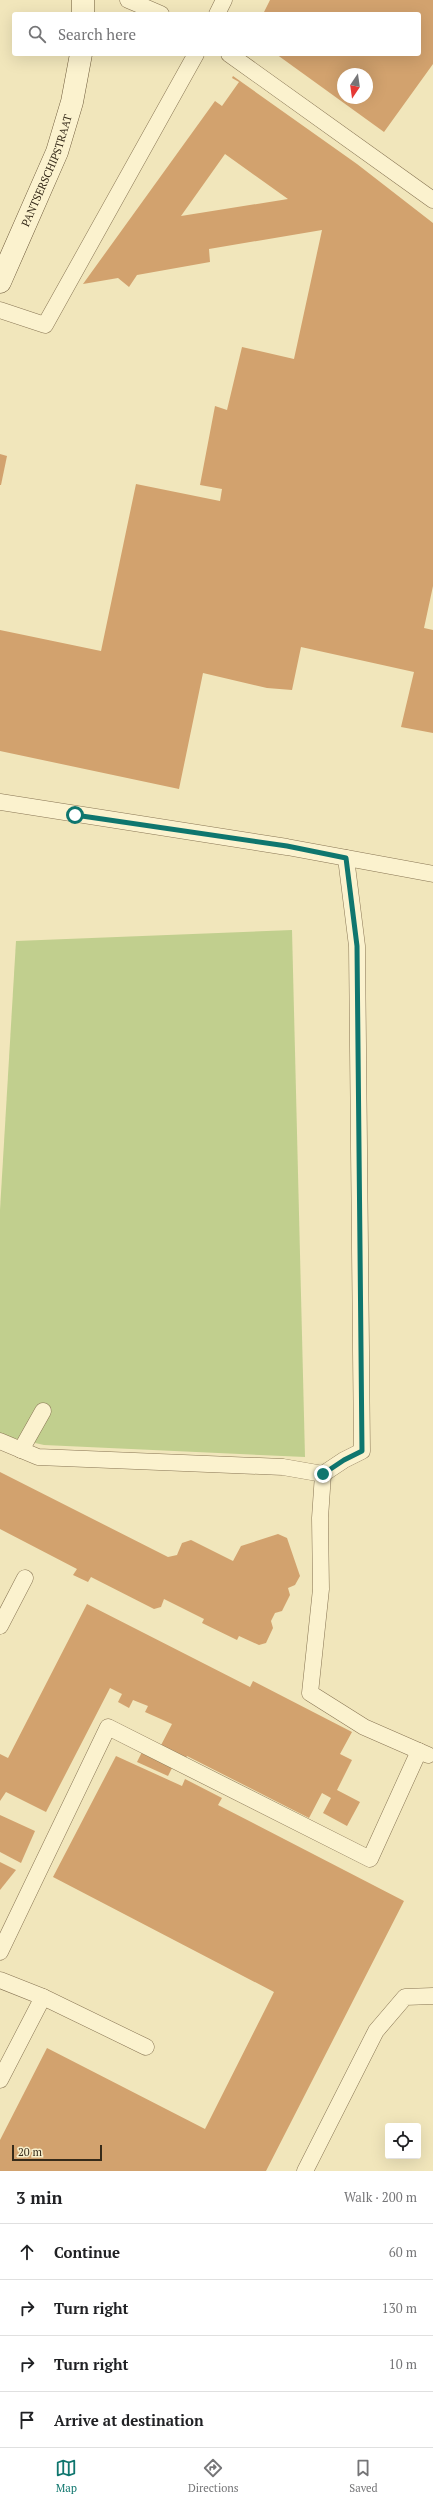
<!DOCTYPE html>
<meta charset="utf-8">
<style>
body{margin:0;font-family:"PT Serif",serif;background:#f2f2f2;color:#202124}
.controls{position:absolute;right:12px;bottom:12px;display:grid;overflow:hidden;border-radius:4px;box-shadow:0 4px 16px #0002}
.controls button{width:36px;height:36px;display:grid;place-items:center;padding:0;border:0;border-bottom:1px solid #e0e0e0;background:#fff;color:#202124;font:20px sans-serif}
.compass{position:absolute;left:337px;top:68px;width:36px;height:36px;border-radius:50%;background:#fff;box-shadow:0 4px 16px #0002;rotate:193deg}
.scale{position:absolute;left:12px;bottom:10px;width:90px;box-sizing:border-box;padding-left:4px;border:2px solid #362b1a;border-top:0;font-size:11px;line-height:14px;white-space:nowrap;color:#362b1a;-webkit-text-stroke:3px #f8efcb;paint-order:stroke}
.stop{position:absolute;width:12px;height:12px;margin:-9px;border:3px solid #0f766e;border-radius:50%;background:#fff}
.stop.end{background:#0f766e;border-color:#fff;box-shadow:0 1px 4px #0008}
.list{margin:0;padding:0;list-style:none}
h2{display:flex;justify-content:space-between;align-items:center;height:52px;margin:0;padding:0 16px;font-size:17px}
h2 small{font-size:13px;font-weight:400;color:#757577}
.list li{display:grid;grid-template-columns:26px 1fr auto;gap:12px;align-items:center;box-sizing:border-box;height:56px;padding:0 16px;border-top:1px solid #e0e0e0}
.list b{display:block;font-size:15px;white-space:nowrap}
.list em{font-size:13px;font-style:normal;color:#757577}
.icon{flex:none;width:22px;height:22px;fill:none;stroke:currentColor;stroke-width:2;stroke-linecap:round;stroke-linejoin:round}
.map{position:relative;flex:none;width:433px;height:2171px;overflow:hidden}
.search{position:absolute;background:#fff;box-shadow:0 4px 16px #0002;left:12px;right:12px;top:12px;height:44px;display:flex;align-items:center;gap:10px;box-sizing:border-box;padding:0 14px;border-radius:4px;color:#757577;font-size:15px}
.sheet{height:276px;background:#fff}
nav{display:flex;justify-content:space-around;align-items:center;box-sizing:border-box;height:56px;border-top:1px solid #e0e0e0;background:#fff;font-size:11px;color:#757577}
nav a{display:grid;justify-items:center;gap:2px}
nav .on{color:#0f766e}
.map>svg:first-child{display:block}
.green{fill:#c1cf8e}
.building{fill:#d2a26e;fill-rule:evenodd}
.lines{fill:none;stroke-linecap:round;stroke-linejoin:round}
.lane-casing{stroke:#887554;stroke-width:17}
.secondary-casing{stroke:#6a5637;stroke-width:23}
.lane{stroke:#fbf2ce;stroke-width:16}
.secondary{stroke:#fbf2ce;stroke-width:22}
.route{stroke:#0f766e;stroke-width:5}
.labels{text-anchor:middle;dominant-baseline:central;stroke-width:3.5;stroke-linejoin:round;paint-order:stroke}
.street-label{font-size:11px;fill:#362b1a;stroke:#f8efcb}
</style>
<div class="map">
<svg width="433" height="2171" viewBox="0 0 433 2171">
<rect width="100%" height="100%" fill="#f1e6bb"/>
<polygon class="green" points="292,930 305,1457 44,1445 0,1435 0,1210 16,941"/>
<g class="building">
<path d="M 270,0 L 433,0 L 433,64 L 384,132 L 276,54 L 419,54 L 419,14 L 263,14 ZM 343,74 L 367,74 L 367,98 L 343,98 Z"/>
<path d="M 233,76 L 357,164 L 433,223 L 433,586 L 424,628 L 433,630 L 433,733 L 401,727 L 414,672 L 301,647 L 292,690 L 267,688 L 203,673 L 179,789 L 0,751 L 0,630 L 101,651 L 136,484 L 220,501 L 222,489 L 200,485 L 215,406 L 227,410 L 242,347 L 294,359 L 322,230 L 209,249 L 210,262 L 137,275 L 129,287 L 118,278 L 83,284 L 215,101 L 222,106 L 239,82 L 232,78 ZM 225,154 L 288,199 L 181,216 Z"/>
<polygon points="0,454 7,456 1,485 0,485"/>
<polygon points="0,1472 168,1557 177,1555 182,1543 191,1540 233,1561 241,1546 278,1534 287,1538 300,1576 295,1585 288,1588 290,1595 282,1611 275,1613 271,1621 273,1628 266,1643 259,1645 239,1636 237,1640 202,1623 204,1619 164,1599 161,1607 154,1609 91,1577 88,1582 73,1575 77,1569 0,1529"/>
<polygon points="87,1604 250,1687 253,1681 352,1732 340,1754 352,1760 337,1790 360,1802 347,1826 323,1813 331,1798 322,1793 309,1818 187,1756 184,1761 159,1749 172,1724 145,1712 148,1706 133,1700 129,1708 118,1702 122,1694 110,1688 46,1812 6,1792 0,1801 0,1754 8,1758"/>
<polygon points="142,1752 172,1768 168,1776 137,1762"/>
<polygon points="116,1756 182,1786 185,1779 222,1798 218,1805 404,1901 266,2171 0,2171 0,2140 47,2048 205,2129 274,1992 53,1877"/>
<polygon points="0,1815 35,1831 21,1863 0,1852"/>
<polygon points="0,1862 16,1870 0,1890"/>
</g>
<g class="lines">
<defs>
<g id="lane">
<polyline points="128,0 161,14"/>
<polyline points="217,14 224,0"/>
<polyline points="229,54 433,200"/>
<polyline points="0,310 45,325 196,54"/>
<polyline points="0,802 287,847 433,874"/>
<polyline points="0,1441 38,1457 283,1467 323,1474 320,1518 321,1589 310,1693 364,1727 428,1755"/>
<polyline points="21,1450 43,1411"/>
<polyline points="323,1474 344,1460 362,1451 357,946 346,858"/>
<polyline points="0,1626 25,1578"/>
<polyline points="0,1952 108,1727 370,1859 419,1751"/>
<polyline points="0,1980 43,1997 0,2080"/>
<polyline points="43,1997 146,2047"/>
<polyline points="305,2171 376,2031 405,1997 433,1996"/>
</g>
<g id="secondary">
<polyline points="83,14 83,0"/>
<path id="s1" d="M 0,282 L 57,152 L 72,102 L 81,54"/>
</g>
</defs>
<use href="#lane" class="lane-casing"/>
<use href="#secondary" class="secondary-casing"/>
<use href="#lane" class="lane"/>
<use href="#secondary" class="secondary"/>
</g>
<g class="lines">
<polyline class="route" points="75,815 287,846 346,858 357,946 362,1451 344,1460 323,1474"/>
</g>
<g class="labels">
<g class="street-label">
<text stroke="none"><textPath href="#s1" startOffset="121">PANTSERSCHIPSTRAAT</textPath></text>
</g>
</g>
</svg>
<div class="controls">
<button><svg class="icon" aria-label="locate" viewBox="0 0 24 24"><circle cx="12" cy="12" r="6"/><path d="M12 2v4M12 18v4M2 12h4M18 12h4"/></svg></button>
</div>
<svg class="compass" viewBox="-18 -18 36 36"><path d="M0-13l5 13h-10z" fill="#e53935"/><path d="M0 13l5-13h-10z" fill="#757577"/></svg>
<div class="scale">20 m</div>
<div class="stop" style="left:75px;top:815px"></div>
<div class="stop end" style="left:323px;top:1474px"></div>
<div class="search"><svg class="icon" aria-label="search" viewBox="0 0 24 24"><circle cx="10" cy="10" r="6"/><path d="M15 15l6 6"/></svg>Search here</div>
</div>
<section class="sheet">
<h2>3 min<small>Walk · 200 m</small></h2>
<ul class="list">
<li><svg class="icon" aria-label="ahead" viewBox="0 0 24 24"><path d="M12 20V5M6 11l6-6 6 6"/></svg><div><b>Continue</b></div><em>60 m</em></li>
<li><svg class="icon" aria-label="right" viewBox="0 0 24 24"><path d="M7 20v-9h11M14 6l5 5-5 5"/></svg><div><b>Turn right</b></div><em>130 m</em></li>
<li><svg class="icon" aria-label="right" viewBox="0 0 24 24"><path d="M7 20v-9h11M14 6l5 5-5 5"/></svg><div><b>Turn right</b></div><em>10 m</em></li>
<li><svg class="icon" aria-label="arrive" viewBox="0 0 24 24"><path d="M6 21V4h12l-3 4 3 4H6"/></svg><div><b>Arrive at destination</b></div></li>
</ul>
</section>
<nav>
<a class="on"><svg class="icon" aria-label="map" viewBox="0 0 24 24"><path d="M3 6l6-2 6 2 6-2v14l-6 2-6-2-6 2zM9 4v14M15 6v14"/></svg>Map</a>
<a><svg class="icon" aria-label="directions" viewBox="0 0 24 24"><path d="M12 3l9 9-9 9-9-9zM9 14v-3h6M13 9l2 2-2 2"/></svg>Directions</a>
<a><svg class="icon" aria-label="saved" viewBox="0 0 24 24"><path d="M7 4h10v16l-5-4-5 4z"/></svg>Saved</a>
</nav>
